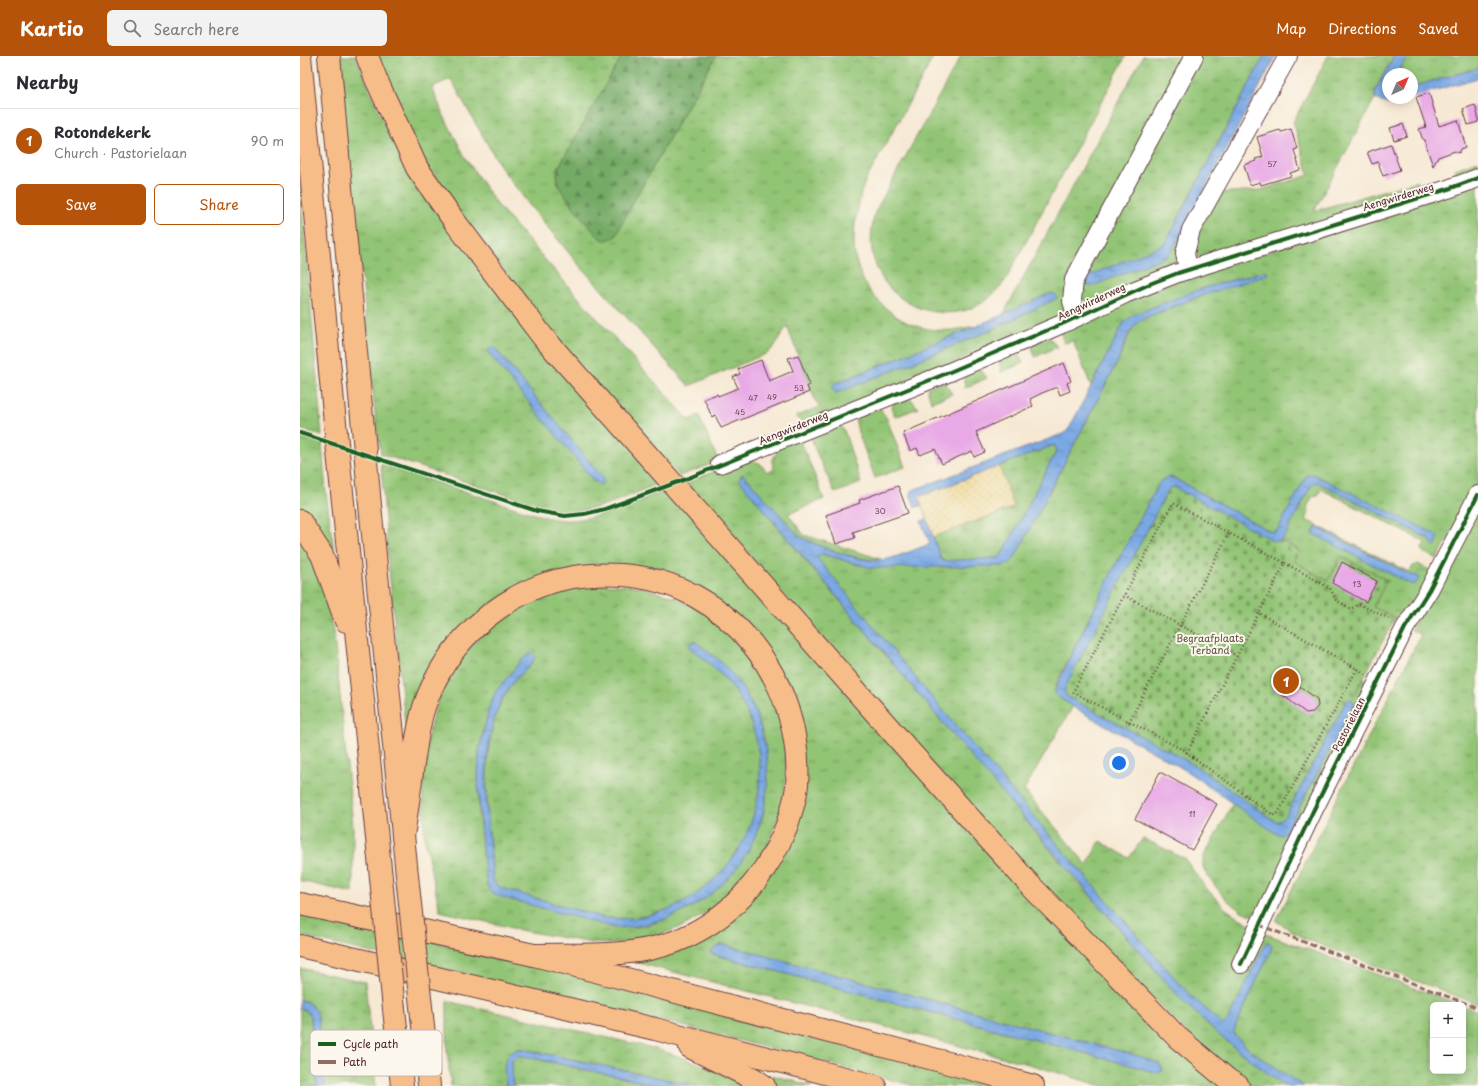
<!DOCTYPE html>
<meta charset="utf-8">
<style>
body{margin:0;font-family:"Playpen Sans",sans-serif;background:#f2f2f3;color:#2b2b33}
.controls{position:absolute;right:12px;bottom:12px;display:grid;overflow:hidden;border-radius:6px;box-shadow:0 2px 10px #0003}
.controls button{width:36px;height:36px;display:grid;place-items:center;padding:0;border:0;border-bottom:1px solid #e1e1e2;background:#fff;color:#2b2b33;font:20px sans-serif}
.compass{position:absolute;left:1082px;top:12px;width:36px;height:36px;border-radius:50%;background:#fff;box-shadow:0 2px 10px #0003;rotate:44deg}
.you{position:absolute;left:819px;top:707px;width:14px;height:14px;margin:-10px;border:3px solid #fff;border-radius:50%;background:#1a73e8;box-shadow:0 0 0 6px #1a73e833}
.badge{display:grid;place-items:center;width:26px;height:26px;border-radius:50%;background:#b45309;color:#fff;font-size:13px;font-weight:700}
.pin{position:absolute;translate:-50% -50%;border:2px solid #fff;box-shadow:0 1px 4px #0006}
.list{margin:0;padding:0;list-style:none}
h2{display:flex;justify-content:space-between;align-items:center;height:52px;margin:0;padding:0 16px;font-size:17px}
h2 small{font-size:13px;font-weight:400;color:#7c7c81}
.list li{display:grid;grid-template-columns:26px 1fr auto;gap:12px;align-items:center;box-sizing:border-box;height:64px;padding:0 16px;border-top:1px solid #e1e1e2}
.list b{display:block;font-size:15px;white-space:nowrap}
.list p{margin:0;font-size:13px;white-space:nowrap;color:#7c7c81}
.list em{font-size:13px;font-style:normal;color:#7c7c81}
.actions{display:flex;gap:8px;padding:12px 16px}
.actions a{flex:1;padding:9px 0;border:1px solid #b45309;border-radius:6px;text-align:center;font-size:14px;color:#b45309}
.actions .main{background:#b45309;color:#fff}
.icon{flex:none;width:22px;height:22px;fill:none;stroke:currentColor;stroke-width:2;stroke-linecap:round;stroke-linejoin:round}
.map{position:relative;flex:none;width:1178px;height:1030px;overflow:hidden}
header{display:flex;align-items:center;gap:24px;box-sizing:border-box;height:56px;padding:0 20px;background:#b45309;color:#fff}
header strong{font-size:19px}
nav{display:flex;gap:22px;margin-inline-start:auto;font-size:14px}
.search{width:280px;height:36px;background:#f2f2f3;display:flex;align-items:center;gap:10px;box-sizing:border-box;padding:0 14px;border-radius:6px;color:#7c7c81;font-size:15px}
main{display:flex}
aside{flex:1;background:#fff}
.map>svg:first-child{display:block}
.grass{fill:url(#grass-tufts);stroke:#6e7250;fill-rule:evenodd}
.forest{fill:url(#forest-firs);stroke:#606448}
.sand{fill:url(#sand-dots);stroke:#9c7c64}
.cemetery{fill:url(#cemetery-stones);stroke:#6e7250}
.water{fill:url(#water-ripples);stroke:#626487}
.building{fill:#e8a9e6}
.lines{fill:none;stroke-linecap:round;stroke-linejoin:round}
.minor-casing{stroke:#643d44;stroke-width:20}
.highway-casing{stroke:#643d44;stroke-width:24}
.path{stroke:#643d44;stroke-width:2.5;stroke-dasharray:1 3;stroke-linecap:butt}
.minor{stroke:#fff;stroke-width:18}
.highway{stroke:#f7bd88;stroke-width:22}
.highway-bridge-casing{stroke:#643d44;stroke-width:24;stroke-linecap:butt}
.highway-bridge{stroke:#f7bd88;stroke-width:22}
.quiet{stroke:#8d6e63;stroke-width:3;stroke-dasharray:6 3;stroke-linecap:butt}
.cycleway-casing{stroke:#fbf7ec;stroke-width:6}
.cycleway{stroke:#1b5e20;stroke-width:4}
.labels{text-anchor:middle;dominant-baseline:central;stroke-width:4;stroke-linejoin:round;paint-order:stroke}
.number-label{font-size:8px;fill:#72425a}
.street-label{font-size:10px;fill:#4a1f2b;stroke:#fbf7ec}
.park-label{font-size:10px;fill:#605141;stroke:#fbf7ec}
.key{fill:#fbf7ec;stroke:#c6b6b2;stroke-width:1}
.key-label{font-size:11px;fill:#4a1f2b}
</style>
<header>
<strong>Kartio</strong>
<div class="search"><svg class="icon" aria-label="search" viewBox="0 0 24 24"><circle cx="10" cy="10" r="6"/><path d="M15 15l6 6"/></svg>Search here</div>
<nav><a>Map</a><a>Directions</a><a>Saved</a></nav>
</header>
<main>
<aside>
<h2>Nearby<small></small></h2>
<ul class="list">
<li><span class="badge">1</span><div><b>Rotondekerk</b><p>Church · Pastorielaan</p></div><em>90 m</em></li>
</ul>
<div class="actions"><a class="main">Save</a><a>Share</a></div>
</aside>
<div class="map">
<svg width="1178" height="1030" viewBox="0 0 1178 1030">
<defs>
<pattern id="grass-tufts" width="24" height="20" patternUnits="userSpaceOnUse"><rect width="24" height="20" fill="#92c474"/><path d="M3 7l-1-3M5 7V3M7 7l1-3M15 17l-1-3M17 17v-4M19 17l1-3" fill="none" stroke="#799f5f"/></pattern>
<pattern id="forest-firs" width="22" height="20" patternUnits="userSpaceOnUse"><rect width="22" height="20" fill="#75aa66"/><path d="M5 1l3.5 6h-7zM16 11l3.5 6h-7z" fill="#628a54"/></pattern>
<pattern id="sand-dots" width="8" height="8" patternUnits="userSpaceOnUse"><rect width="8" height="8" fill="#eeda9e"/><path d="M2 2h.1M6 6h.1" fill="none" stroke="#cebb88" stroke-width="1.8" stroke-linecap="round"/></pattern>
<pattern id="cemetery-stones" width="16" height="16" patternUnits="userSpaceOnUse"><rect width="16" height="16" fill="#92c474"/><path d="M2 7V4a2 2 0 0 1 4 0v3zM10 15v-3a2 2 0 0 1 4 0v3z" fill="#799f5f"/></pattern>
<pattern id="water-ripples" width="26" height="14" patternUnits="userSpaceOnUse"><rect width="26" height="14" fill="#79a8e3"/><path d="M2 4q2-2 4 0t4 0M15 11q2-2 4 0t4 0" fill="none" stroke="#6588b8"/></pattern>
</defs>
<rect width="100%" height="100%" fill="#fbf7ec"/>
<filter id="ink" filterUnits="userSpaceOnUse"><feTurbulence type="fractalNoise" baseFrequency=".025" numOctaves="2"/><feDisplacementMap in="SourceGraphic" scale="8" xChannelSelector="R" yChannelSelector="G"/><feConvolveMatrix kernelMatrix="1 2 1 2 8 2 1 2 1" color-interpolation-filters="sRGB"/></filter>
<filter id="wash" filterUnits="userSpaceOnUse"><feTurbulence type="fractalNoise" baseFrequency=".012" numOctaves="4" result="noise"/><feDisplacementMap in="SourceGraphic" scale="16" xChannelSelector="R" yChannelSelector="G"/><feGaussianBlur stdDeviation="0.9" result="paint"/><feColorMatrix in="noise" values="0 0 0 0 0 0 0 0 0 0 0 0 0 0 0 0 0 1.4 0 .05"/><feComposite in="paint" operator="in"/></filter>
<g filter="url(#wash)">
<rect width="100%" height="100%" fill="#f6e8d3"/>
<g class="grass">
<path d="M 38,0 L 56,0 L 82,64 L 112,117 L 361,426 C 336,437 297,456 270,455 C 258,455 247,452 236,449 L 81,398 L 76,368 L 63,232 L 44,79 ZM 193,291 L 196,294 L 303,422 L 294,425 L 189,298 L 189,294 Z"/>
<path d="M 73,0 L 322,0 L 259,112 L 257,121 L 258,129 L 276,154 L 301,182 L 315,181 L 332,148 L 416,0 L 634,0 C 620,26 606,52 592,77 C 585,90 578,102 571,115 C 568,120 565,125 563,131 C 560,137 560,145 558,152 C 549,192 554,225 587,253 C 610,274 643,279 672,270 L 674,271 L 534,328 L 539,336 L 629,300 L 712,265 L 751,237 L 703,259 L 843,0 L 887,0 L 768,234 L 766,259 L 504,369 L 496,360 L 520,351 L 515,344 L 487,270 L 474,291 L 468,297 L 389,330 L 278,208 L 230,150 L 202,113 L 174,65 L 151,23 L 132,31 L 142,56 L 165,101 L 195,146 L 276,239 L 389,364 L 399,359 L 418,404 L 415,407 L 379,420 L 250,276 L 125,109 Z"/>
<path d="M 661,0 L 826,0 L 705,225 C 700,231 694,238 688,243 C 650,272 590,253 575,207 C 569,190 571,174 575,156 Z"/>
<polygon points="897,0 964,0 868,183 865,188 858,192 867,200 884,173 878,211 791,248 779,242 778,232"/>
<path d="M 1028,0 L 1094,0 L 1075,35 L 1075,42 L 1014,155 L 1117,125 L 1117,136 L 901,203 C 885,188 910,153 918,137 L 961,134 L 1009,119 L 993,66 Z"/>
<polygon points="1107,0 1178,0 1178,12 1112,31 1112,18 1098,18"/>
<polygon points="1178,105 1178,115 1159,122 1155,113"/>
<path d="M 1178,128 L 1178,431 L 1137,503 L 1123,496 L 1122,492 L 1125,486 L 1021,433 L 1018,439 L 1013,440 L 1007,451 L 1009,457 L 1006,464 L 1109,516 L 1113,510 L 1118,508 L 1129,514 L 1131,519 L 1104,563 L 1098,563 L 1073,551 L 1086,524 L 1028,525 L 994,505 L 999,494 L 981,484 L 986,478 L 1011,430 L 1015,427 L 1017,426 L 1129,483 L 1132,486 L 1138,483 L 1007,419 L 978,473 L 975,476 L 971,476 L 874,422 L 864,423 L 859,427 L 813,514 L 757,626 L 755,637 L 758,641 L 773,650 L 724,734 L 787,809 L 800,785 L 829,802 L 843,782 L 885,803 L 905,831 L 926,853 L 949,868 L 954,874 L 964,878 L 969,879 L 1161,949 L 1133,949 L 1133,1015 L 1163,1015 L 1163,950 L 1178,955 L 1178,1030 L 1003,1030 L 950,994 L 935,980 L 934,974 L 971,894 L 972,889 L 965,888 L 928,964 L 923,969 L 888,937 L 759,790 L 629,638 L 517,503 L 517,501 L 522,498 L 559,509 L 714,503 L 818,305 L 833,271 L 840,264 L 845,262 L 898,241 L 968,218 L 965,215 L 897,234 L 823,268 L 791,330 L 773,285 L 764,287 L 760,275 L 846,235 ZM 1016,471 L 1017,471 L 1113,520 L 1013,478 Z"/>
<polygon points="0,130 22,380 0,373"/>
<polygon points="749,281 757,291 735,301 731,289"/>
<polygon points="716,295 723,307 701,316 699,303"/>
<polygon points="679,311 687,322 665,332 663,317"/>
<polygon points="644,325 652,338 631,346 627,332"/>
<polygon points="609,340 618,352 595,361 592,354 593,347"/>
<polygon points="580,352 587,363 605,411 575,422 558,376 555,362"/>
<polygon points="538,367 544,374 561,427 535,437 513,389 511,377"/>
<polygon points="0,380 22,387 26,438 36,509 0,456"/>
<path d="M 498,383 L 504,393 L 524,443 L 488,458 L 504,479 L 584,504 C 561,506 508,489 491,474 L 448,423 L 444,419 L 441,419 L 469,461 L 752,796 L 879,941 L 942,998 L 986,1030 L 952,1030 L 915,1005 L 724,813 L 386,427 L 417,414 L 449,402 L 461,408 L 467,416 L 474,414 L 472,405 L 480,390 Z"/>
<polygon points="754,389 757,394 705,493 700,501 696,502 644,505 641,503 633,481 714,452 699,410"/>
<path d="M 81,408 L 234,458 C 245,461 256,464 267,464 C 301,464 337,445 367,433 L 925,1030 L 802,1030 L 725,1007 L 331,905 L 409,875 L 499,742 L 472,603 L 341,515 L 187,552 L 107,687 L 88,504 ZM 420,889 L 425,889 L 842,1001 L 862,1014 L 859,1017 L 412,898 Z"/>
<polygon points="1178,446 1178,948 1005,883 976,865 1057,703 1121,579 1111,574"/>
<path d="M 0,481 L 8,492 L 25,537 L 34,580 L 53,770 L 53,837 L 0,825 C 0,807 1,789 0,771 Z"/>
<path d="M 301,528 L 338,530 L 374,541 L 407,558 L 448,596 L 476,646 L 485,683 L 486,721 L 484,740 L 480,758 L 465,793 L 444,825 L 417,851 L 384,870 L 348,883 L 311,888 L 292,887 L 225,875 L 140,855 C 135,832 129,808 125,784 C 123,773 124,760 123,748 C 120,663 148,587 228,546 C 250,534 276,531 301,528 ZM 394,585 C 438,616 464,654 467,708 C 468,726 467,744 462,762 C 459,770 454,778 450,786 C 446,794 442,803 437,810 C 427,827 409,841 392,850 C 379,858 348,872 333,871 C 323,870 302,862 292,859 C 257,849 222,839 187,829 L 179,761 L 178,724 L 179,695 L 189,652 L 196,635 L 221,605 L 234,605 C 224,615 213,625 206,637 C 176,686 189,770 193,825 L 196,829 L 201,832 L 301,861 C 330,866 360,859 386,845 C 456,804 482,712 439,642 C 426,621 409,606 390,592 Z"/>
<path d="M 1063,622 L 1070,626 L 958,860 C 934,858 918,834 905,816 L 903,812 L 903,802 L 933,747 L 975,777 L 986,776 L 1054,649 L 1053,645 L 1051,644 Z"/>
<polygon points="0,858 136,886 356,940 697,1030 615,1030 391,972 0,880"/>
<path d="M 0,912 L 65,926 L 76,1030 L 25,1030 L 18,960 C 15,952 9,946 0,944 Z"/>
<path d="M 147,945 L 353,992 C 386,1002 419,1015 449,1030 L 398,1030 L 223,993 L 218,993 L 205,1007 L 206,1030 L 151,1030 L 147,994 Z"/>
<path d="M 0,952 C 6,954 9,957 11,963 L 17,1030 L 0,1030 Z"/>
<path d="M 219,1000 L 223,1000 L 360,1030 L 213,1030 C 212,1019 207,1006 219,1000 Z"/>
<polygon points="472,1019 512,1030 478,1030 473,1026"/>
</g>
<path class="forest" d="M 322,0 L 416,0 L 332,148 L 315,181 C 310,183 305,186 300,182 C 294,178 260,135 258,128 C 256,122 257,118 258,112 Z"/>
<polygon class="sand" points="699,410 714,451 633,481 619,441"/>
<polygon class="cemetery" points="867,425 999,494 994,505 1028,525 1041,500 1087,524 1073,551 1095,562 983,774 934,743 763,641 761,627"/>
<g class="water">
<polygon points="964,0 976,0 872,195 867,200 790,231 785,228 784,224 788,220 865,188"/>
<path d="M 1094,0 L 1107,0 L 1098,18 L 1088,18 L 1088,42 L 1109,42 C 1094,47 1088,52 1075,42 L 1075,35 Z"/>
<polygon points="1178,12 1178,22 1112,41 1112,31"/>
<path d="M 965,215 L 967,216 L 967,219 L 898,241 L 845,262 C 829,268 824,290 818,305 L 714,503 L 709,508 L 702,510 L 571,512 L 522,498 L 517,501 L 518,503 L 629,638 L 759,790 L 888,937 L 923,969 L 928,964 L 965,888 L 969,886 L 972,889 L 971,894 L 934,974 L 935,980 L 950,994 L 1003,1030 L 986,1030 L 967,1017 L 920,980 L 879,941 L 679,710 L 439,424 L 441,419 L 444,419 L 499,480 C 517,490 564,508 583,504 C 599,501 615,493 630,488 L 621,465 L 627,463 L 641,503 L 644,505 L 696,502 L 700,501 L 705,493 L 757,394 L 754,389 L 621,440 L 619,442 L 621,450 L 615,451 L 610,437 L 613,434 L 765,377 L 770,371 L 823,268 L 833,259 L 897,234 Z"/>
<path d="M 751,237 L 756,239 L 757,242 L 755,243 C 685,279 612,307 539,336 L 536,337 L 532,332 L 534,328 L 672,272 Z"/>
<polygon points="193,290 303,422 303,427 301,429 294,425 189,298 189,294 191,291"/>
<path d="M 1011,418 L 1015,419 L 1133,477 L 1138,480 L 1137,488 L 1134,490 L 1129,483 L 1017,426 L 1015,427 L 1011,430 L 986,478 C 983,484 980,486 973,485 L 874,431 L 870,432 L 867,436 L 765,632 L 765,637 L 768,641 L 875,698 L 897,711 L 975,765 L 980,765 L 986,759 L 1046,645 L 1049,643 L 1053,645 L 1054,649 L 986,776 L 981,779 L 975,777 L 882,712 L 778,654 L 758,641 L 755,637 L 755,633 L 813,514 L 859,427 C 864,422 868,421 874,422 L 971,476 L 975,476 L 978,473 L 1007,419 Z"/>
<polygon points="1016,471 1113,520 1116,519 1119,521 1119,523 1114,529 1108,527 1013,478"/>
<path d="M 394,585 C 410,596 425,608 437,624 C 493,701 471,814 382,856 C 361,866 339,871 315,872 L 197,840 L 190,835 L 187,829 L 182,793 L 178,724 L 179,695 L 189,652 L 196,635 L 221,605 L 229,597 L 232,597 L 235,600 C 234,609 222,616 216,623 C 208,632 201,643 197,655 C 178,707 189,771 193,825 L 196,829 L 201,832 L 301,861 C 330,866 360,859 386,845 C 456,804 482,712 439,642 C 426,621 409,606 390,592 L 389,589 Z"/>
<polygon points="420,889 425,889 842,1001 858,1007 862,1011 862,1015 859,1017 412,898 411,896"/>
<path d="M 0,944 C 10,947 15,951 18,960 L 25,1030 L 17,1030 L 11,963 C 9,957 6,954 0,952 Z"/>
<path d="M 218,993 L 223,993 L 398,1030 L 360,1030 L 223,1000 L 219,1000 L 212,1005 L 213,1030 L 206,1030 C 205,1014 199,1000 218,993 Z"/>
</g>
<g id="blocks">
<g class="building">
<polygon points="1129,37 1139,70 1158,64 1166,91 1161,93 1159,97 1155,95 1138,101 1133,110 1124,84 1123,84 1119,73 1126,71 1116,41"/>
<polygon points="1175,49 1178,60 1178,66 1168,69 1163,53"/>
<polygon points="1103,68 1107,80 1094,84 1090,72"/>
<polygon points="991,73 997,93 994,94 1000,114 990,117 991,120 961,129 960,126 950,129 944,109 956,105 955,103 963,101 957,81 980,74 981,76"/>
<polygon points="1091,88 1100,114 1083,120 1078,106 1072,108 1067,96"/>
<polygon points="498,299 510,329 507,330 509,336 421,372 415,359 412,361 404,343 417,338 418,340 438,332 433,321 440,318 438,313 461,304 469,325 493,315 488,302"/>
<polygon points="764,307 771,325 767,327 770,335 760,339 757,331 742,337 730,343 733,350 676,376 685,396 674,401 672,395 642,408 635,393 620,399 617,392 610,395 603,377"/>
<polygon points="598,430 608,457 553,476 555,482 536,488 526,459 560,447 559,444"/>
<polygon points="1042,506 1077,525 1066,546 1032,527"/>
<polygon points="982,617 1017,643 1018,650 1013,656 1006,657 972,631"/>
<polygon points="860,716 917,748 892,794 835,763"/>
</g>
</g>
</g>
<g filter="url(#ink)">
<use href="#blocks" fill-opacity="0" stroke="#643d44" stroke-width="1"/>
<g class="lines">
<defs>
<g id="minor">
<polyline points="888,214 885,197 891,174 988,0"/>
<polyline points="777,261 772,245 774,224 894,0"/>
<polyline points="420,408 645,318 762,268 825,238 878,217 1148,133 1178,122"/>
<polyline points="941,908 1013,755 1105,572 1129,534 1178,439"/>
</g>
<g id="highway">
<polyline points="0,0 34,357 81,822"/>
<polyline points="29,0 70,449 108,829"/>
<polyline points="67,0 76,23 117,112 155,166 243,281 612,698 731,830 877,981 928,1024 938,1030"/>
<polyline points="0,465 22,499 46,565"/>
<path d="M 103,780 C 107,756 110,732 113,708 C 116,689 118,670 124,651 C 142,598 179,558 230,534 C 259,521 290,517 322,519 C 428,526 504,625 497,729 C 496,743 491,756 487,769 C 466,823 428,865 374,886 C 331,902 279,898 234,899"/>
<polyline points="0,848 234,899 683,1016 733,1030"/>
<polyline points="0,890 355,973 575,1030"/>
<polyline points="94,953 102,1030"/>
<polyline points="122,960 129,1030"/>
<polyline points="390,991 452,1022 464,1030"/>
</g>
</defs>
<use href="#minor" class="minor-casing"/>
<use href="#highway" class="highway-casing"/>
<g class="path">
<polyline points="985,507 1030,532 1036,544 1051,553 1059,548 1092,564"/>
<polyline points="824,539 937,600"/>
<polyline points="1057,613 978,757 973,759 883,694 773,636 873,447 985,507 959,557 1057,613 1066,618"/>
<polyline points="829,666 929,477"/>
<polyline points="887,697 959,557"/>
</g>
<use href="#minor" class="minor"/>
<use href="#highway" class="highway"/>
<defs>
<g id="highway-bridge">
<polyline points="81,822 94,953"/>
<polyline points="108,829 122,960"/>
</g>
</defs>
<use href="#highway-bridge" class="highway-bridge-casing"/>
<use href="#highway-bridge" class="highway-bridge"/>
<polyline class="quiet" points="959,869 1178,952"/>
<defs>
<g id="cycleway">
<polyline points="0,377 237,455 265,460 284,458 305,453 386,423 645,318 762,268 852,227 878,217 1148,133 1178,122"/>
<polyline points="941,908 1013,755 1105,572 1129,534 1178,439"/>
</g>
</defs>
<use href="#cycleway" class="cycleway-casing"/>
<use href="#cycleway" class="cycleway"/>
</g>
</g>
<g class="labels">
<g class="number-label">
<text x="972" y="108">57</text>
<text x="499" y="332">53</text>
<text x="472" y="341">49</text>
<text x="453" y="342">47</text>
<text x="440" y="356">45</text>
<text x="580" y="455">30</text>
<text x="1057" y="528">13</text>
<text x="892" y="758">11</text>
</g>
<g class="street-label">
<text transform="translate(1098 140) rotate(-17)">Aengwirderweg</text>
<text transform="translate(791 245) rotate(-25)">Aengwirderweg</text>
<text transform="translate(493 371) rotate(-22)">Aengwirderweg</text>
<text transform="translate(1048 668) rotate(-63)">Pastorielaan</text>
</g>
<g class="park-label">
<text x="910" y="581">Begraafplaats<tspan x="910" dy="12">Terband</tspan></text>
</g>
</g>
<rect x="10" y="974" width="132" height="46" rx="6" class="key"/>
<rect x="18" y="986" width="18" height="4" fill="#1b5e20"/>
<rect x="18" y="1004" width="18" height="4" fill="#8d6e63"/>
<g class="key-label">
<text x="43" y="992">Cycle path</text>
<text x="43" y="1010">Path</text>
</g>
</svg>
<div class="controls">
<button>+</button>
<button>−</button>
</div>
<svg class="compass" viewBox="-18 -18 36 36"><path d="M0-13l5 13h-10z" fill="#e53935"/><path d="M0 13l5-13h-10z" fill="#7c7c81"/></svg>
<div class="you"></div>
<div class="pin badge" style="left:986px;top:625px">1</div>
</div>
</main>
